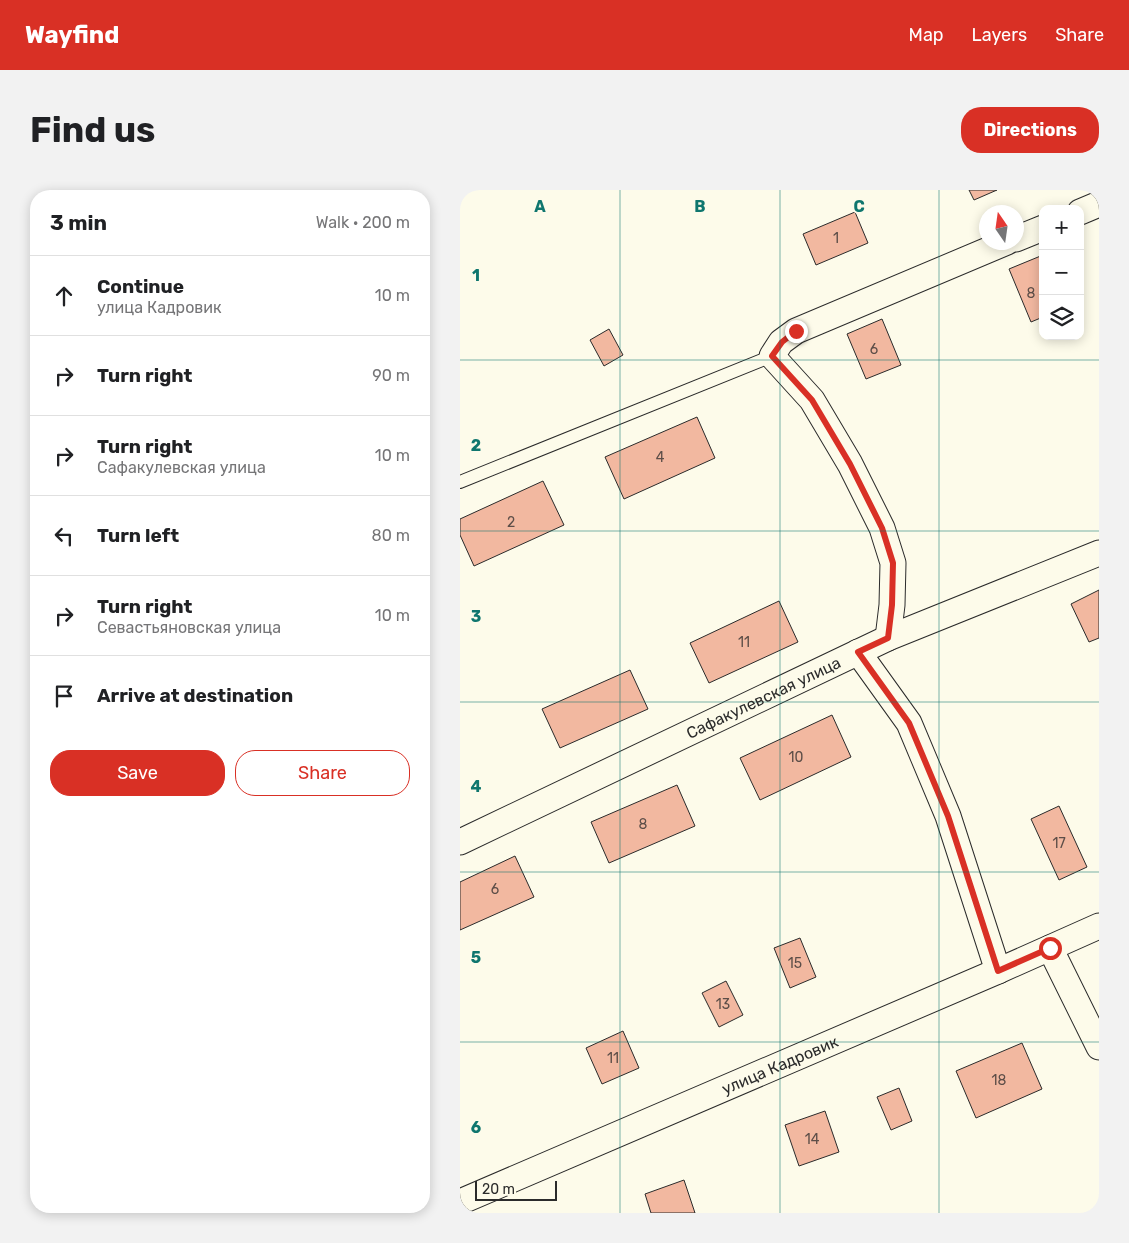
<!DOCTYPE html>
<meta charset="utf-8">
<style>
body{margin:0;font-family:Rubik,sans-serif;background:#f2f2f2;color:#202124}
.controls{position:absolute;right:15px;top:15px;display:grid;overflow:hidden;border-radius:10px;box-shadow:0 2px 12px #0003}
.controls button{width:45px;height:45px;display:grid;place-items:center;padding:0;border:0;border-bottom:1px solid #e0e0e0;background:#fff;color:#202124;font:25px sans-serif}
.compass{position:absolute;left:519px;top:15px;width:45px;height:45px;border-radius:50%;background:#fff;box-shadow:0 2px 12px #0003;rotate:347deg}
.scale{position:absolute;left:15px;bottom:12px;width:82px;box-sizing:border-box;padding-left:5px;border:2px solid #2b2b2b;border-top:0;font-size:14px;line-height:18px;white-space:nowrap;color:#2b2b2b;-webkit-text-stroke:4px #fdfbea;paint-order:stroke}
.stop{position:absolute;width:15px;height:15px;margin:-11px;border:4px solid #d93025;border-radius:50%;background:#fff}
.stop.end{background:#d93025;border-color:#fff;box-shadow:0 1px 5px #0008}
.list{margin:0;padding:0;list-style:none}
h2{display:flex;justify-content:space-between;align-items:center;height:65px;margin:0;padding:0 20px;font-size:21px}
h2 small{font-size:16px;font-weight:400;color:#757577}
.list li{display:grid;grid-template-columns:32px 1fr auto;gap:15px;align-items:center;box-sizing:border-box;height:80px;padding:0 20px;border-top:1px solid #e0e0e0}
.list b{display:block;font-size:19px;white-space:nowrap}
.list p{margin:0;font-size:16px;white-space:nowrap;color:#757577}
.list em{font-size:16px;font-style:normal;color:#757577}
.actions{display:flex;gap:10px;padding:15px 20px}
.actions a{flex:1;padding:11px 0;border:1px solid #d93025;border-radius:20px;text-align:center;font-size:18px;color:#d93025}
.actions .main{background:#d93025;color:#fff}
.icon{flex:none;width:28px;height:28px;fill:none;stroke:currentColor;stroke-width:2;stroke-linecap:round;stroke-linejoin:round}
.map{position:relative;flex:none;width:639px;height:1023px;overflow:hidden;border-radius:20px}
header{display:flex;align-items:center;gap:30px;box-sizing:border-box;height:70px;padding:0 25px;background:#d93025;color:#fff}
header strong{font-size:24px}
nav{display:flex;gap:28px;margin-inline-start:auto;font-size:18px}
.intro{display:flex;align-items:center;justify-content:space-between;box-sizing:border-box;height:120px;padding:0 30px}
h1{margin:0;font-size:35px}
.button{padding:12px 22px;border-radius:20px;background:#d93025;color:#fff;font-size:18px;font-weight:700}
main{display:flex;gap:30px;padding:0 30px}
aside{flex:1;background:#fff;border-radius:20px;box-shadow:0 2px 12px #0003}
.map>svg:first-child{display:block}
.building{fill:#f2b8a0;stroke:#2b2b2b}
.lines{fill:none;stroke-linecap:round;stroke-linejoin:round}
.service-casing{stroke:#2b2b2b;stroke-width:14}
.minor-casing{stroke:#2b2b2b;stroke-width:27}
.service{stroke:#fdfbea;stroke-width:12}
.minor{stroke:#fdfbea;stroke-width:25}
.route{stroke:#d93025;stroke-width:6}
.grid{fill:none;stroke:#0f766e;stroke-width:1;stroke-opacity:0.55}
.labels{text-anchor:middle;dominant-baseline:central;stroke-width:4;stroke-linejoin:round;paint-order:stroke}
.number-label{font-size:14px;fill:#5d4e48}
.street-label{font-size:16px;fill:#2b2b2b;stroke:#fdfbea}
.grid-label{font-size:16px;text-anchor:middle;font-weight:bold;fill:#0f766e;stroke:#fdfbea;stroke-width:4;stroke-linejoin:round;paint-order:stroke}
</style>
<header>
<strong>Wayfind</strong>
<nav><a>Map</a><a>Layers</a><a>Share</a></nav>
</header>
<div class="intro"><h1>Find us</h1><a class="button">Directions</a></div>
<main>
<aside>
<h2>3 min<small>Walk · 200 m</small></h2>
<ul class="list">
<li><svg class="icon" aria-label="ahead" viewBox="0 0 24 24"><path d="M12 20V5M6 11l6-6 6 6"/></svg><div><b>Continue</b><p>улица Кадровик</p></div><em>10 m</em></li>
<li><svg class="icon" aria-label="right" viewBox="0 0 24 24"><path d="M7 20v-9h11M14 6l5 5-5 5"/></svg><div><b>Turn right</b></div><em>90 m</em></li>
<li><svg class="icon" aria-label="right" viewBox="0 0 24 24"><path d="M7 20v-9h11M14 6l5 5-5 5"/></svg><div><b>Turn right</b><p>Сафакулевская улица</p></div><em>10 m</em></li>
<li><svg class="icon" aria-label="left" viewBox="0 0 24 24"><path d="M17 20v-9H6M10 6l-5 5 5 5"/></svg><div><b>Turn left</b></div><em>80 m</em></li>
<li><svg class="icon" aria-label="right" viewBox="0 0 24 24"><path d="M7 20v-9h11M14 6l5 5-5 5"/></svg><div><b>Turn right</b><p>Севастьяновская улица</p></div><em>10 m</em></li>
<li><svg class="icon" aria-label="arrive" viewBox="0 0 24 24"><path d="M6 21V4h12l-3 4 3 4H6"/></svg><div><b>Arrive at destination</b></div></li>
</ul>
<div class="actions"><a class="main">Save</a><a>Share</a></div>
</aside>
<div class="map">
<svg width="639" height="1023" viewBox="0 0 639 1023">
<rect width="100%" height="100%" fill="#fdfbea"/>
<g class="building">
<polygon points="509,0 537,0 514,10"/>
<polygon points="395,22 408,53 356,75 343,44"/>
<polygon points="583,65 583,127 571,132 549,79"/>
<polygon points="422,129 441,175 406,189 387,144"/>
<polygon points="149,139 163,165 144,176 130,150"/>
<polygon points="237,227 255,268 164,309 145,267"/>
<polygon points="83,291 104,335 14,376 0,345 0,329"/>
<polygon points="639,400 639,448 629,452 611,414"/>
<polygon points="319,411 338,452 249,493 230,453"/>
<polygon points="170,480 188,519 100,558 82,519"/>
<polygon points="372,525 391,567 300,610 280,568"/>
<polygon points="217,595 235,636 149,673 131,632"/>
<polygon points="599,616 627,677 599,690 571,629"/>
<polygon points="55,666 74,707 0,740 0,692"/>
<polygon points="340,748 356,787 330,798 314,758"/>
<polygon points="266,791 283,825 259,837 242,803"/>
<polygon points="163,841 179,878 142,894 126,858"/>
<polygon points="562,853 582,899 516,928 496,881"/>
<polygon points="439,898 452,931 431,940 417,907"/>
<polygon points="365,921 379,962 339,976 325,935"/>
<polygon points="224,990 235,1023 191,1023 185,1004"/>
</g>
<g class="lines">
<defs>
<polyline id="service" points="0,292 312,166"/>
<g id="minor">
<polyline points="620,22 639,14"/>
<polyline points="556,49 583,38"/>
<polyline points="428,448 432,415 433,373 422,338 390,274 352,210 312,166 321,152 336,141 547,52"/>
<polyline points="398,462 449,533 488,626 538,781"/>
<path id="s1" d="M 0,652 L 428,448 L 639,363"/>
<polyline points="590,758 639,857"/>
<path id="s2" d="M 0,1012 L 538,781 L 639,736"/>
</g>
</defs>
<use href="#service" class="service-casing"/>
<use href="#minor" class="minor-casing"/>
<use href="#service" class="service"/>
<use href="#minor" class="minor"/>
</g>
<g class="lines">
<polyline class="route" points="336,141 322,152 312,166 352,210 390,274 422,338 433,373 432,415 428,448 398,462 449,533 488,626 538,781 590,758"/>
</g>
<path class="grid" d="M 160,0 L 160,1023M 320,0 L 320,1023M 479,0 L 479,1023M 0,170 L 639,170M 0,341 L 639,341M 0,512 L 639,512M 0,682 L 639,682M 0,852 L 639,852"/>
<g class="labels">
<g class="number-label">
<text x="376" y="48">1</text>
<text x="571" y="103">8</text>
<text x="414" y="159">6</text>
<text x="200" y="267">4</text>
<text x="51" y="332">2</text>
<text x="284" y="452">11</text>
<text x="336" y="567">10</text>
<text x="183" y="634">8</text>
<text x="599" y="653">17</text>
<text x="35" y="699">6</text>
<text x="335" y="773">15</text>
<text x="263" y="814">13</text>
<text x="153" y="868">11</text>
<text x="539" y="890">18</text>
<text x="352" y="949">14</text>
</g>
<g class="street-label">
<text stroke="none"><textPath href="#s1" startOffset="336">Сафакулевская улица</textPath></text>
<text stroke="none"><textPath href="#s2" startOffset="348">улица Кадровик</textPath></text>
</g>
</g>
<g class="grid-label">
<text x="80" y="22">A</text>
<text x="240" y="22">B</text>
<text x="399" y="22">C</text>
<text x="16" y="91">1</text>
<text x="16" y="261">2</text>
<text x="16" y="432">3</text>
<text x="16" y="602">4</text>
<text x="16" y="773">5</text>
<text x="16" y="943">6</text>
</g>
</svg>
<div class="controls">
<button>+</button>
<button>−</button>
<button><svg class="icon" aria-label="layers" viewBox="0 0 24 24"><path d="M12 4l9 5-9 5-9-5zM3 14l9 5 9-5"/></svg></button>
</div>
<svg class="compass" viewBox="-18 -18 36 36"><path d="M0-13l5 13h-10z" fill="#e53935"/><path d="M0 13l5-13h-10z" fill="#757577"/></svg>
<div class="scale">20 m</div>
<div class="stop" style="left:590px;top:758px"></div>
<div class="stop end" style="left:336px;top:141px"></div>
</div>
</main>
